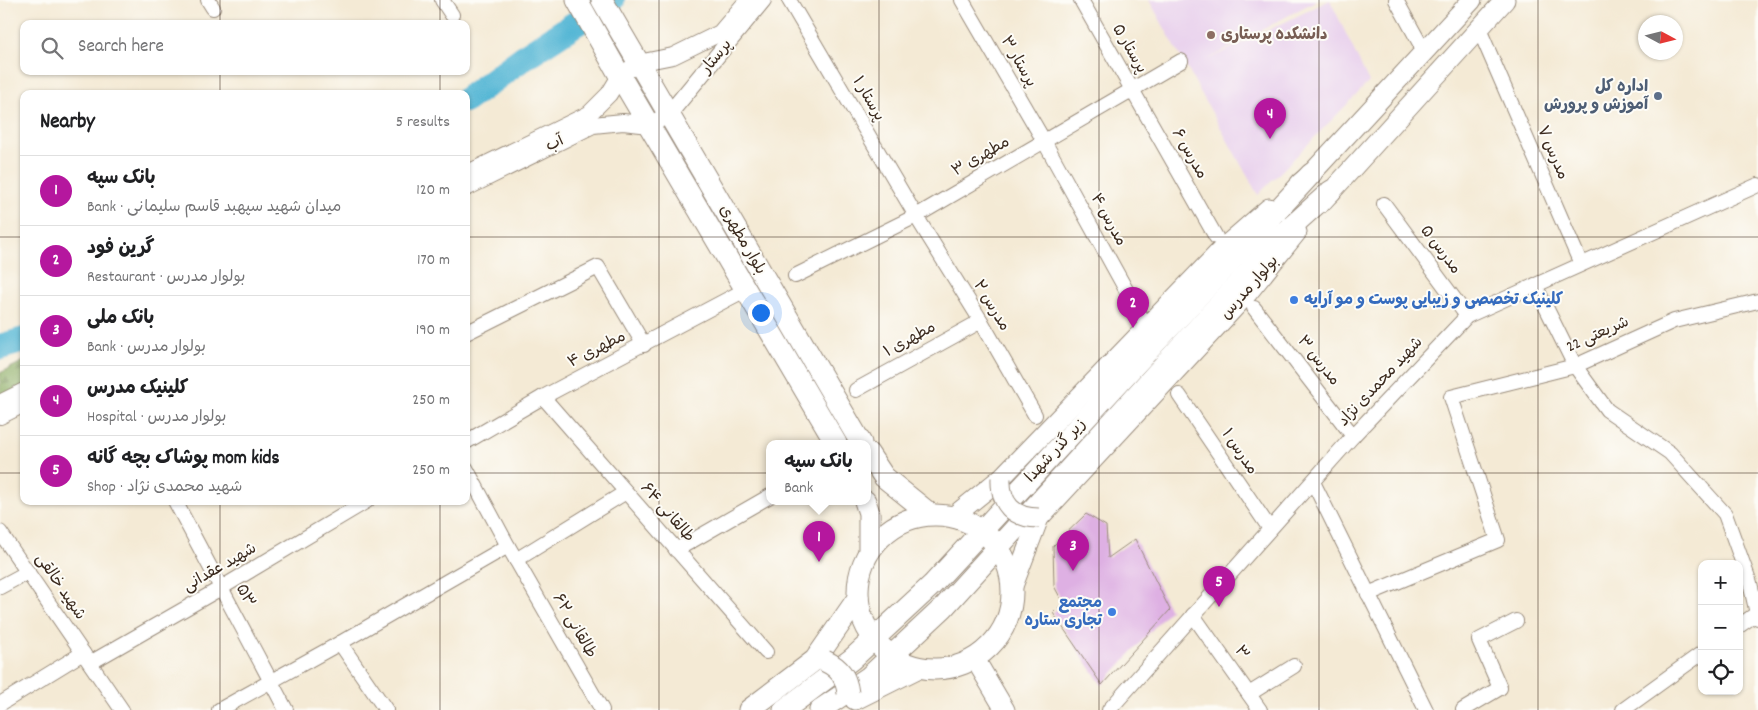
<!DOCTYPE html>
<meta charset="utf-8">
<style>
body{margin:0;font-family:Dekko,"Playpen Sans Arabic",sans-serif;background:#f2f2f2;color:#202124}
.controls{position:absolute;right:15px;bottom:15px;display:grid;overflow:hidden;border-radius:10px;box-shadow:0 1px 4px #0004}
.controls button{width:45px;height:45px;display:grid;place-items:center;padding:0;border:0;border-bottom:1px solid #e0e0e0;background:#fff;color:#202124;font:25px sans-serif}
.compass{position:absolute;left:1638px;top:15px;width:45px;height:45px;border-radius:50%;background:#fff;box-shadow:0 1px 4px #0004;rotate:97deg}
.you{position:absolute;left:760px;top:312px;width:18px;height:18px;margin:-12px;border:4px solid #fff;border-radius:50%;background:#1a73e8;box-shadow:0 0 0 8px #1a73e833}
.badge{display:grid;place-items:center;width:32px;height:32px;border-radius:50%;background:#b5179e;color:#fff;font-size:16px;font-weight:700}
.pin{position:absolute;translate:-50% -41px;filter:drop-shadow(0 1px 2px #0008)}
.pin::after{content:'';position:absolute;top:26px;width:18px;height:15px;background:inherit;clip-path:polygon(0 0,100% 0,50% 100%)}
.popup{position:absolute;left:766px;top:440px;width:105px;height:65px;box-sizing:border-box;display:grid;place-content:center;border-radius:10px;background:#fff;filter:drop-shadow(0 1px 4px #0005);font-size:16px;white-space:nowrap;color:#757577}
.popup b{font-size:19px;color:#202124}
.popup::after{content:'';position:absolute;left:50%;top:100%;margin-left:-10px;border:10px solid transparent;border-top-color:#fff}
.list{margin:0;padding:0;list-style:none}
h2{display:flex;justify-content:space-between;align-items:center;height:65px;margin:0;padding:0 20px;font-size:21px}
h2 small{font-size:16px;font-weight:400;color:#757577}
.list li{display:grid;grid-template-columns:32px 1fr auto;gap:15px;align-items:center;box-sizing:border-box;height:70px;padding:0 20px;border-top:1px solid #e0e0e0}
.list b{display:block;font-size:19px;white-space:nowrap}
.list p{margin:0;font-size:16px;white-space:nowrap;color:#757577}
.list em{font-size:16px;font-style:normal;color:#757577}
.icon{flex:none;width:28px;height:28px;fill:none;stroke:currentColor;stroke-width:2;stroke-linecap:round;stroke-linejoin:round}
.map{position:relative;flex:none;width:1758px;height:710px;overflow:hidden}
.search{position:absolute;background:#fff;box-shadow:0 1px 4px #0004;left:20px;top:20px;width:450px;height:55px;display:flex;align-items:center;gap:12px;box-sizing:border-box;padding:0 18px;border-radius:10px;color:#757577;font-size:19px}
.panel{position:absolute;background:#fff;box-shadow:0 1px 4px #0004;left:20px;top:90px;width:450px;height:415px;border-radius:10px}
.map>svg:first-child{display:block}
.built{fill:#e9d2ed}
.forest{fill:url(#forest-firs);stroke:#616a3e}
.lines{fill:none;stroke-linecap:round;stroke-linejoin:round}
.river{stroke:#56b7d5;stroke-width:26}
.building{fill:#deb0e3}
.minor-casing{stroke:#988a7a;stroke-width:16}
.tertiary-casing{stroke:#988a7a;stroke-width:18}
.secondary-casing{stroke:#988a7a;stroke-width:21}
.primary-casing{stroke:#988a7a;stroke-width:23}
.minor{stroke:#fff;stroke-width:14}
.tertiary{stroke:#fff;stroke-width:16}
.secondary{stroke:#fff;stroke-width:19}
.primary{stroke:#fff;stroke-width:21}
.secondary-bridge-casing{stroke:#988a7a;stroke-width:21;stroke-linecap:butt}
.primary-bridge-casing{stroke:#988a7a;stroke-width:23;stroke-linecap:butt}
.secondary-bridge{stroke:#fff;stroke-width:19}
.primary-bridge{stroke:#fff;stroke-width:21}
.grid{fill:none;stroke:#3b2a1e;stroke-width:1;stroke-opacity:0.55}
.education-dot{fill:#8d6e63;stroke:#fdfcf7;stroke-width:2}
.service-dot{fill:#5c6f8a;stroke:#fdfcf7;stroke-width:2}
.shop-dot{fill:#3f7fe0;stroke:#fdfcf7;stroke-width:2}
.labels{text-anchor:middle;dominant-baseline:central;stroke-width:4;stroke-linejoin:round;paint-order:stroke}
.education-label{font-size:16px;font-weight:bold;fill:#785e54;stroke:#fdfcf7;text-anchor:start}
.street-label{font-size:16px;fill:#3b2a1e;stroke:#fdfcf7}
.service-label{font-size:16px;font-weight:bold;fill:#4e5e75;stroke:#fdfcf7;text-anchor:end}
.shop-label{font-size:16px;font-weight:bold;fill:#366cbe;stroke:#fdfcf7;text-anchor:start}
</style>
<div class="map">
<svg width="1758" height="710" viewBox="0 0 1758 710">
<defs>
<pattern id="forest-firs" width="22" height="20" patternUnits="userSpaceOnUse" patternTransform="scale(1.25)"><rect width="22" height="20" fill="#87a95d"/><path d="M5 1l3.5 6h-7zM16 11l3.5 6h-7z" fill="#708a4c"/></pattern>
</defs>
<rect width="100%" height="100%" fill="#fdfcf7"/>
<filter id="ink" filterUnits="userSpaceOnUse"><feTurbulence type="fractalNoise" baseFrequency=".02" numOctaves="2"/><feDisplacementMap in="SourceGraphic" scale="10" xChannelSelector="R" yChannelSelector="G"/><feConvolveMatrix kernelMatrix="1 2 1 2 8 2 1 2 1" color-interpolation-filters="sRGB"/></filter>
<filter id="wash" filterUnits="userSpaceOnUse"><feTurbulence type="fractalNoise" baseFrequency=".0096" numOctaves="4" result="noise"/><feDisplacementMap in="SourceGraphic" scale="20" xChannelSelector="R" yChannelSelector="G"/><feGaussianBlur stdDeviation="1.12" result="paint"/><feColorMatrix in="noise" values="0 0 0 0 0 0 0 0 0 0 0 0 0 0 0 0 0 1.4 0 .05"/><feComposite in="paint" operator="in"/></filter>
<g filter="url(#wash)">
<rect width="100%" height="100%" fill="#f4ead5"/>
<polygon class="built" points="1149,0 1317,0 1205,61 1330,0 1369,82 1258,195"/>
<polygon class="forest" points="24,361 24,390 0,401 0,373"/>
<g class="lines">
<g class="river">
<polyline points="466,100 527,55 612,0"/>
<polyline points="0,347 24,340"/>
</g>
</g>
<g id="blocks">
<polygon class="building" points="1086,514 1106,526 1108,558 1135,539 1170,610 1102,685 1053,613 1063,603 1054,586 1053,546"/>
</g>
</g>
<g filter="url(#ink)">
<use href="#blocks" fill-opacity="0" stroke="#988a7a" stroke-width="1"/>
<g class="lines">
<defs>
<g id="minor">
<polyline points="208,0 213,8"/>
<polyline points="442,0 452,15"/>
<polyline points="789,0 916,216 981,321 1035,415"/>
<polyline points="962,0 1044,141 1141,317"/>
<polyline points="1081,0 1216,237"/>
<polyline points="1396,0 1424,51"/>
<polyline points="1479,29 1581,264"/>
<polyline points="1384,204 1467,316"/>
<polyline points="795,276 916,216 1181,61"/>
<polyline points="1535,285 1575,366 1607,410 1670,453 1725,514 1750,583 1758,618"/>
<polyline points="1254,308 1353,436"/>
<polyline points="466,333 598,267 644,345"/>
<polyline points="856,390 981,321"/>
<polyline points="1179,395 1270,529"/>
<polyline points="543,397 766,652"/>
<polyline points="466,442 543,397 745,290"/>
<polyline points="466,468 508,546 602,710"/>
<polyline points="1313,482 1426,710"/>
<polyline points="175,501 286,710"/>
<polyline points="0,532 122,710"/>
<polyline points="676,550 770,496"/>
<polyline points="516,560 626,492"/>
<polyline points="0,587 28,572"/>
<polyline points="1368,594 1498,540 1451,397 1575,366 1674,321 1758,301"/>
<polyline points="1193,615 1260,710"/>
<polyline points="1739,626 1756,614"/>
<polyline points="340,643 386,710"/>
<polyline points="90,663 221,588 367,501"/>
<polyline points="1249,694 1294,666"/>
<polyline points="0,704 83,653"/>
<polyline points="219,710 340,643 508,546"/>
<polyline points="1109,710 1353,436 1467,316 1758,185"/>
<polyline points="1463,710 1500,688 1479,640 1516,621"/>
<polyline points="1623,710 1702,653"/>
</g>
<g id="tertiary">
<polyline points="466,174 589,114 609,94 620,76 638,63 673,56 720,33 748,0"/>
<polyline points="466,188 593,125 623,122 650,125 669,114 763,0"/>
<polyline points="0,403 24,391"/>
<polyline points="0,416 24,404"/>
</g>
<g id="secondary">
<polyline points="1300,183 1311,174 1472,0"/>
<polyline points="1321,203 1505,0"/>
<polyline points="954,516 1001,478 1223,248 1269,208"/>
<polyline points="1013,586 1039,518 1247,294 1297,232"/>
<polyline points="975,659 1005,710"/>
</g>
<g id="primary">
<polyline points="577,0 620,76 836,443"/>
<polyline points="602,0 861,443"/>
<polyline points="868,453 884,477 930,514"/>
<polyline points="865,501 869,513 869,551"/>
<circle cx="935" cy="592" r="77"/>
<polyline points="855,699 917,668"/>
<polyline points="749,710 815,660 858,598"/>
<polyline points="784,710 852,659 932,585 1311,174"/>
<polyline points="820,710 869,677 944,607 1281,236 1331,191"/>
</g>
</defs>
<use href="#minor" class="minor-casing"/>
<use href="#tertiary" class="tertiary-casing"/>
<use href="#secondary" class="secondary-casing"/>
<use href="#primary" class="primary-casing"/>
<use href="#minor" class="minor"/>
<use href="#tertiary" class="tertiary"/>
<use href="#secondary" class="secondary"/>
<use href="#primary" class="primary"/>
<defs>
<path id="secondary-bridge" d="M 1001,478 C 1000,504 1013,518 1039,518"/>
<path id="primary-bridge" d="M 825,661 C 840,668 846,677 848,693"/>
</defs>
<use href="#secondary-bridge" class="secondary-bridge-casing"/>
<use href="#primary-bridge" class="primary-bridge-casing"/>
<use href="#secondary-bridge" class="secondary-bridge"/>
<use href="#primary-bridge" class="primary-bridge"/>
</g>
</g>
<path class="grid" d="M 220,0 L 220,24M 440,0 L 440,24M 659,0 L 659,710M 879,0 L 879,710M 1099,0 L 1099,710M 1319,0 L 1319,710M 1538,0 L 1538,710M 220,71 L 220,94M 440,71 L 440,94M 0,237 L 24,237M 466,237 L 1758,237M 0,473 L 24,473M 466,473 L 1758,473M 220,501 L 220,710M 440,501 L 440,710"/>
<circle class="education-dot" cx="1211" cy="35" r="5"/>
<circle class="service-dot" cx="1658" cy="96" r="5"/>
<g class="shop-dot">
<circle cx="1294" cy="300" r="5"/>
<circle cx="1112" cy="612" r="5"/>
</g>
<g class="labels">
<g class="education-label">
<text x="1221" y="35">دانشکده پرستاری</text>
</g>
<g class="street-label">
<text transform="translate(1129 49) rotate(60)">پرستار ۵</text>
<text transform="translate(717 57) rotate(-51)">پرستار</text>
<text transform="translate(1018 62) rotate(60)">پرستار ۳</text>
<text transform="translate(868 99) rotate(60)">پرستار ۱</text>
<text transform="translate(555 144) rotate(-26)">آب</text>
<text transform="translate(1552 153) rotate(67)">مدرس ۷</text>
<text transform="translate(1189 154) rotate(60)">مدرس ۶</text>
<text transform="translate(981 157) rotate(-30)">مطهری ۳</text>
<text transform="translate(1108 220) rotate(61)">مدرس ۴</text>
<text transform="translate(742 240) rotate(60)">بلوار مطهری</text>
<text transform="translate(1440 250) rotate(53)">مدرس ۵</text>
<text transform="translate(1250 288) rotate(-49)">بولوار مدرس</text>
<text transform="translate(991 306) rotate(59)">مدرس ۲</text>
<text transform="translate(1598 335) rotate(-24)">شریعتی 22</text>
<text transform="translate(910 340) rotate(-29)">مطهری ۱</text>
<text transform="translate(597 350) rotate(-27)">مطهری ۴</text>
<text transform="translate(1318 361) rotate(52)">مدرس ۳</text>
<text transform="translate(1381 382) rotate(-47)">شهید محمدی نژاد</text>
<text transform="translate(1056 451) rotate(-47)">زیر گذر شهدا</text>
<text transform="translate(1239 452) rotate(56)">مدرس ۱</text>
<text transform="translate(667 513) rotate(49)">طالقانی ۶۴</text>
<text transform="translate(220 568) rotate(-30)">شهید عقدانی</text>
<text transform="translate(60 587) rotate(56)">شهید خالقی</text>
<text transform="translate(245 596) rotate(62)">۵۳</text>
<text transform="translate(574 626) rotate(60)">طالقانی ۶۲</text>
<text transform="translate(1241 653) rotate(55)">۳</text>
</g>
<g class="service-label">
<text x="1648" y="87">اداره کل<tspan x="1648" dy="18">آموزش و پرورش</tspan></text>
</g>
<g class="shop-label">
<text x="1304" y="300">کلینیک تخصصی و زیبایی پوست و مو آرایه</text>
<text x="1102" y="603" text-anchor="end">مجتمع<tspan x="1102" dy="18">تجاری ستاره</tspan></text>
</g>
</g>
</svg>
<div class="controls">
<button>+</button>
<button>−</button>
<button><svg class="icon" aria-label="locate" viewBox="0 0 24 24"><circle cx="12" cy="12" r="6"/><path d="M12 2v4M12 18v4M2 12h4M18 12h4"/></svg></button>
</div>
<svg class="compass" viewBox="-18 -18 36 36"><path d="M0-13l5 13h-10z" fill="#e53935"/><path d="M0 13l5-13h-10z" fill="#757577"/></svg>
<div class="you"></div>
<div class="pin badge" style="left:819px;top:562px">1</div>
<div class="popup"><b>بانک سپه</b>Bank</div>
<div class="pin badge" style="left:1133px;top:328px">2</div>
<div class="pin badge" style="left:1073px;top:571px">3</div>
<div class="pin badge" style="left:1270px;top:139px">4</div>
<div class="pin badge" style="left:1219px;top:607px">5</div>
<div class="search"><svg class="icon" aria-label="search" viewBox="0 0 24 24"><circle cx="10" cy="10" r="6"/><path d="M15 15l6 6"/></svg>Search here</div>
<section class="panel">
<h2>Nearby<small>5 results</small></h2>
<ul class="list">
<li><span class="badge">1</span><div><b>بانک سپه</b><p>Bank · میدان شهید سپهبد قاسم سلیمانی</p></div><em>120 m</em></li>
<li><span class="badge">2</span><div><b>گرین فود</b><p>Restaurant · بولوار مدرس</p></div><em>170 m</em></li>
<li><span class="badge">3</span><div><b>بانک ملی</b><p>Bank · بولوار مدرس</p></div><em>190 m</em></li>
<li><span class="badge">4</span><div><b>کلینیک مدرس</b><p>Hospital · بولوار مدرس</p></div><em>250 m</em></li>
<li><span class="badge">5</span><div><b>پوشاک بچه گانه mom kids</b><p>Shop · شهید محمدی نژاد</p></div><em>250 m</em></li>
</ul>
</section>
</div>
